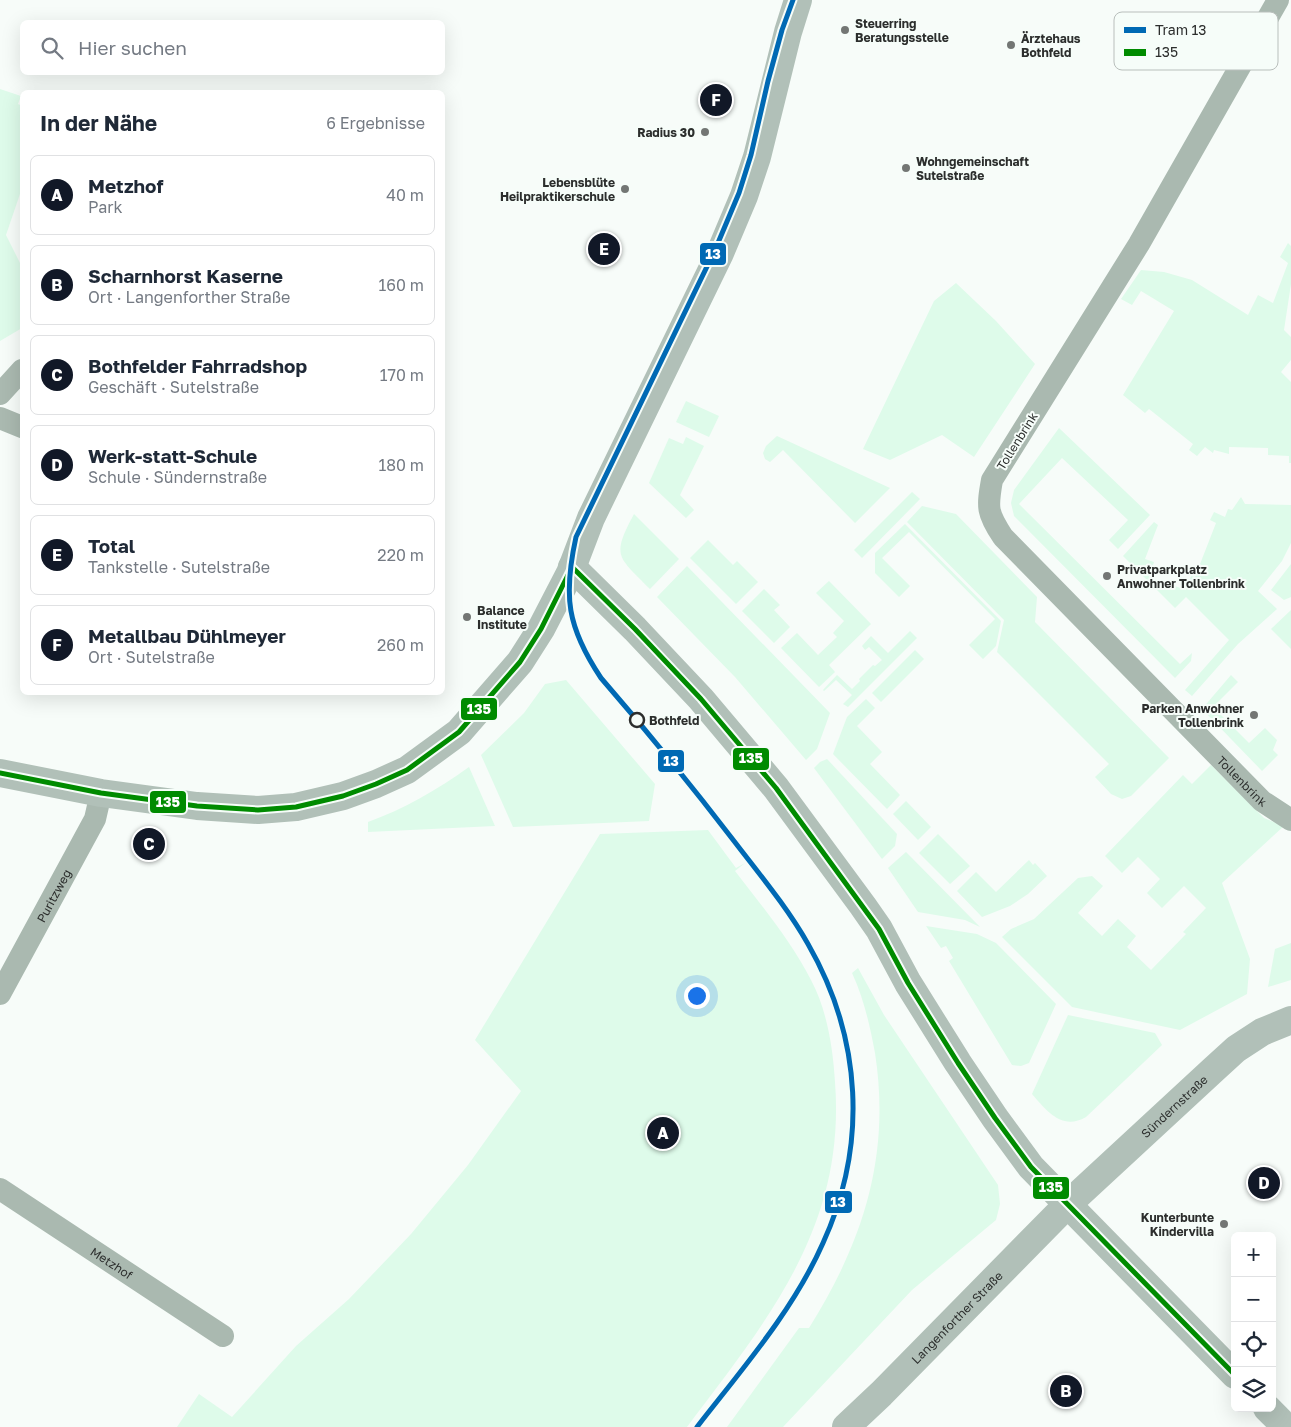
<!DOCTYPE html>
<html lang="de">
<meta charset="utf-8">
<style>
body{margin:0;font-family:"Golos Text",sans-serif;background:#f6f6f7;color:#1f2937}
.controls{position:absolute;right:15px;bottom:15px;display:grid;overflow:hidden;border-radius:8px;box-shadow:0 5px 20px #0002}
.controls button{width:45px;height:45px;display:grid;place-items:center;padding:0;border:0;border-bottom:1px solid #e0e1e3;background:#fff;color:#1f2937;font:25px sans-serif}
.you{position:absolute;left:696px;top:995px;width:18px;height:18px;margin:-12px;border:4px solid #fff;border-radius:50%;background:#1a73e8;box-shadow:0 0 0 8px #1a73e833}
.badge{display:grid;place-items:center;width:32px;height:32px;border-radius:50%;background:#111827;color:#fff;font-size:16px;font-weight:700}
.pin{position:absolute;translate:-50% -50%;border:2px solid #fff;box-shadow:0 1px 5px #0006}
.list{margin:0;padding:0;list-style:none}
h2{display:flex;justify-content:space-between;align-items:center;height:65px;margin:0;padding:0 20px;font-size:21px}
h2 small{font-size:16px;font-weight:400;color:#747a83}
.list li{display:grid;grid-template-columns:32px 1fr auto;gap:15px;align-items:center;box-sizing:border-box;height:80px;margin:0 10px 10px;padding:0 10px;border:1px solid #e0e1e3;border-radius:8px}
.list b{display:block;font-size:19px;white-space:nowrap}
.list p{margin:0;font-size:16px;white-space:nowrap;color:#747a83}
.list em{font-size:16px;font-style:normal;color:#747a83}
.icon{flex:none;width:28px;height:28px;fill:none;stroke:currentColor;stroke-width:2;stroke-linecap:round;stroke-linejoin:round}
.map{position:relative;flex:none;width:1291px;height:1427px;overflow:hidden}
.search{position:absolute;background:#fff;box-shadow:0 5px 20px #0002;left:20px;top:20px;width:425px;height:55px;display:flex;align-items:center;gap:12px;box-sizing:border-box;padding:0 18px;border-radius:8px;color:#747a83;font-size:19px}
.panel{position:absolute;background:#fff;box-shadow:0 5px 20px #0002;left:20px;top:90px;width:425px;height:605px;border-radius:8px}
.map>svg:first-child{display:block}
.green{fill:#defbea}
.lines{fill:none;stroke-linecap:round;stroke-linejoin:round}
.street{stroke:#aab9b0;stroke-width:22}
.secondary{stroke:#b1c0b8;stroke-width:28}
.bus-1-casing{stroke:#f6fdf9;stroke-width:9}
.bus-1{stroke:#008b00;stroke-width:5}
.tram-1-casing{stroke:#f6fdf9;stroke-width:9}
.tram-1{stroke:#0069b4;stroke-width:5}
.poi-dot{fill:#737674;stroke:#f6fdf9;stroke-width:2}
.stop-dot{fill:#f6fdf9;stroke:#2c2e2d;stroke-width:2.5}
.labels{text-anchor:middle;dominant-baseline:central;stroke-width:4;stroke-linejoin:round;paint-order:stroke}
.poi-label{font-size:12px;font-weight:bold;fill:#2c2e2d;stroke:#f6fdf9;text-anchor:start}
.street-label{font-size:12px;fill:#2c2e2d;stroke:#f6fdf9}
.stop-label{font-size:12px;font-weight:bold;fill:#2c2e2d;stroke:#f6fdf9;text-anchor:start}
.key{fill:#f6fdf9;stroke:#b9bfbc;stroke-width:1}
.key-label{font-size:14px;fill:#2c2e2d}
.line-badge{stroke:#f6fdf9;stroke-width:2}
.badge-label{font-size:14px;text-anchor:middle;font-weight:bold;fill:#fff}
</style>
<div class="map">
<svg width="1291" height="1427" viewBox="0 0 1291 1427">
<rect width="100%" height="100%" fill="#f7fcf9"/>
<g class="green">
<polygon points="0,89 21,96 18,104 22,106 22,188 6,235 22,267 22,328 0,341"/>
<polygon points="1288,243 1291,246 1291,284 1284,330 1291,337 1291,360 1281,372 1291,382 1291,463 1289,463 1289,456 1268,455 1268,448 1229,447 1229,454 1214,450 1213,453 1205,447 1197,456 1189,450 1193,444 1149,409 1145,413 1123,395 1174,311 1141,291 1132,305 1121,299 1141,270 1164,272 1192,280 1248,315 1258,295 1273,303 1288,263 1280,257"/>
<polygon points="956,283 996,321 1035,364 974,457 942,435 890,460 863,449 934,301"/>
<polygon points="686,401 719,416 709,437 676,422"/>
<polygon points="1059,428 1150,515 1118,549 1109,540 1128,520 1062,458 1019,504 1180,664 1192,653 1191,661 1175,678 1014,516 1011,503 1014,490"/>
<polygon points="777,436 890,488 855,523 783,450 770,462 765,459 763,453 766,446"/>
<polygon points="686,437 704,446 680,495 694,510 686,518 649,483 669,438 683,444"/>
<polygon points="912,492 920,499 862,558 854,550"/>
<polygon points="1241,497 1245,504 1291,505 1291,543 1282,561 1258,591 1277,609 1238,644 1192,696 1185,690 1229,640 1186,597 1175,608 1123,556 1154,522 1158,525 1145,559 1154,562 1149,577 1186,590 1191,576 1195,577 1216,523 1210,520 1214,512 1225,517 1228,509 1232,510"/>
<polygon points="922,506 956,514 1037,597 1035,622 1169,758 1131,796 1122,799 1111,794 1095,777 1109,764 997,652 1004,620 907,522"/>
<path d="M 634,514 L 679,559 L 650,589 C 618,556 611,557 634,514 Z"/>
<polygon points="905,524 1001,621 996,646 983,659 969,645 995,619 909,532 882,558 910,586 899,597 875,573 875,553"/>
<polygon points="708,540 733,565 737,561 758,582 736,604 690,558"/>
<polygon points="1291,564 1291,597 1284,600 1271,590"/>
<polygon points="687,566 830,713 817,749 806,760 735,677 657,597"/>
<polygon points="829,581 871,624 829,665 835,672 819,687 781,648 797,633 818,655 837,637 833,633 844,621 816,593"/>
<polygon points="764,589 780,605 774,610 790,627 774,643 742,611"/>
<polygon points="1291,610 1291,649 1271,629"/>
<polygon points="910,631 917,638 848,707 843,704 852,695 836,680 824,691 823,690 837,675 852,689 860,681 859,679 873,665 875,666 882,660 869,647 865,650 862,646 871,636 888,653"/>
<polygon points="915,650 924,659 881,702 872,693"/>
<polygon points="1231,675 1238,682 1213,707 1249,743 1265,728 1277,740 1273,750 1278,755 1262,771 1202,709"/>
<polygon points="566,680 655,784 649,821 513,827 481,755 524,713 545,684"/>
<polygon points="866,699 875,708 857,726 882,752 870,764 900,795 887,809 833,754 847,717"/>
<polygon points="827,759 897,834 895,846 882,859 814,768 820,762"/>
<polygon points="1211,765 1264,818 1284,826 1222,883 1250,959 1247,994 1180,1030 1072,1007 1002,937 1011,929 1034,919 1078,878 1092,876 1103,886 1078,913 1102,936 1118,919 1136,936 1127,947 1151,970 1186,934 1183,932 1206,908 1184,886 1162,908 1147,893 1160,879 1138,857 1122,873 1105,856 1183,775 1192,784"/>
<path d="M 469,767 L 495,826 L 368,832 L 368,822 C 404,809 437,790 469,767 Z"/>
<polygon points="906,801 931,827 918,840 893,814"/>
<path d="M 708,830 L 736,868 L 745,863 L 735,871 C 762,906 791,941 811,980 C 827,1010 833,1048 835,1082 C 846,1227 768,1319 687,1427 L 177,1427 L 199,1394 L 232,1417 L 296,1346 L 349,1299 L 411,1234 L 468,1165 L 521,1091 L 475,1040 L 600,834 Z"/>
<polygon points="938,834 970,866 950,884 919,853"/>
<polygon points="906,852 980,927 965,920 918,912 888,868"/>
<polygon points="1029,860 1033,865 1035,863 1047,876 1028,894 1010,906 982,917 957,891 976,872 996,892"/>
<polygon points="926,926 977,934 996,943 1056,1004 1029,1063 1021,1066 1012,1065 949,961 953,958 946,946 941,948"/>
<polygon points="1291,943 1291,980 1268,987 1275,949"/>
<path d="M 858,968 L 884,1015 L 998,1185 L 1000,1204 L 996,1220 L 912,1290 L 783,1427 L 727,1427 L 799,1328 L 809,1328 C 863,1242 891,1156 875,1053 C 870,1026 864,999 852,973 Z"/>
<path d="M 1068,1015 L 1155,1033 L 1162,1045 L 1086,1117 C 1062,1131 1047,1111 1032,1094 Z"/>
</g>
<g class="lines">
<g class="street">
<path id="s1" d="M 1278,0 L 1139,244 L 992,480 C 987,508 987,513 1003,537 L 1262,801 L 1291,820"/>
<polyline points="0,394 22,370"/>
<polyline points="0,418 22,427"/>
<path id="s2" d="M 0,994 L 95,819 L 101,793"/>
<path id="s3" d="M 0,1189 L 223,1336"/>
</g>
<g class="secondary">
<polyline points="572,567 635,629 701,699 776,788 863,906 879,929 908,983 958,1063 995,1118 1031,1167 1235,1375"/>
<polyline points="0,773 101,793 197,806 258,810 296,807 343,796 376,784 407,770 459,732 520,662 541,629 570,573 591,518 720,253 744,196 757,157 788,32 798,0"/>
<polyline points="1267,1408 1286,1427"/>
<path id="s4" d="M 846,1427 L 881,1394 L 1067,1205 L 1213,1070 L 1236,1049 L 1262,1032 L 1291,1020"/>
</g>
<defs>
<g id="bus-1">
<polyline points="572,567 635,629 701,699 776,788 879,929 908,983 958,1063 995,1118 1031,1167 1235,1375"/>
<polyline points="0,773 101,793 197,806 258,810 296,807 343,796 376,784 407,770 459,732 520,662 541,629 572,567"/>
</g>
</defs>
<use href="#bus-1" class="bus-1-casing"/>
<use href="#bus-1" class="bus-1"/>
<defs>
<path id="tram-1" d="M 697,1427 C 742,1369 793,1311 823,1243 C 868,1145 862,1038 808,944 C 787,907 760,875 734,841 C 691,785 647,731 601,678 C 567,627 563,596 576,537 L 715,250 L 739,193 L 751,155 L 768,81 L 782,30 L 793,0"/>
</defs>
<use href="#tram-1" class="tram-1-casing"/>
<use href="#tram-1" class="tram-1"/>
</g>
<g class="poi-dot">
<circle cx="845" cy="30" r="5"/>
<circle cx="1011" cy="45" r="5"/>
<circle cx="705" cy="132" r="5"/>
<circle cx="906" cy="168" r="5"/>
<circle cx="625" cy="189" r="5"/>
<circle cx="1107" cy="576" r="5"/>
<circle cx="467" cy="617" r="5"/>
<circle cx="1254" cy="715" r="5"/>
<circle cx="1224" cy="1224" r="5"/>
</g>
<circle class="stop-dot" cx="637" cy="720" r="7"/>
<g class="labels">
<g class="poi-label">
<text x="855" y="23">Steuerring<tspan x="855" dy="14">Beratungsstelle</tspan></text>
<text x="1021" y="38">Ärztehaus<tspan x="1021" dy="14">Bothfeld</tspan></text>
<text x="695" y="132" text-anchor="end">Radius 30</text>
<text x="916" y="161">Wohngemeinschaft<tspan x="916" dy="14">Sutelstraße</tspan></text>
<text x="615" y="182" text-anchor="end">Lebensblüte<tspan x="615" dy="14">Heilpraktikerschule</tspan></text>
<text x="1117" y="569">Privatparkplatz<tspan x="1117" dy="14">Anwohner Tollenbrink</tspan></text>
<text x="477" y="610">Balance<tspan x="477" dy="14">Institute</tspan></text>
<text x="1244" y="708" text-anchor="end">Parken Anwohner<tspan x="1244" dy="14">Tollenbrink</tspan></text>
<text x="1214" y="1217" text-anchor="end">Kunterbunte<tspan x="1214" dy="14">Kindervilla</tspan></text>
</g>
<g class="street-label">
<text transform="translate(1017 441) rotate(-58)">Tollenbrink</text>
<text stroke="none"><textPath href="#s1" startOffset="961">Tollenbrink</textPath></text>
<text stroke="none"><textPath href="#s2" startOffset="112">Puritzweg</textPath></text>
<text stroke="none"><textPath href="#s4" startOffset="459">Sündernstraße</textPath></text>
<text stroke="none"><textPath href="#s3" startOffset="134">Metzhof</textPath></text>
<text stroke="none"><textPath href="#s4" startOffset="156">Langenforther Straße</textPath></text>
</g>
<g class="stop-label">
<text x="649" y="720">Bothfeld</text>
</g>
</g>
<rect x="1114" y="12" width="164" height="58" rx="8" class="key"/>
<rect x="1124" y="27" width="22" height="6" fill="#0069b4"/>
<rect x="1124" y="49" width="22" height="7" fill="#008b00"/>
<g class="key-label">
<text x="1155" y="35">Tram 13</text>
<text x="1155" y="57">135</text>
</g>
<g class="line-badge">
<rect x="699" y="242" width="28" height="24" rx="5" fill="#0069b4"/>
<rect x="460" y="697" width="38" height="24" rx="5" fill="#008b00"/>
<rect x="732" y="747" width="38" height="24" rx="5" fill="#008b00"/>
<rect x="657" y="749" width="28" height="24" rx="5" fill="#0069b4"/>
<rect x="149" y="790" width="38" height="24" rx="5" fill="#008b00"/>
<rect x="1032" y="1176" width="38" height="24" rx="5" fill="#008b00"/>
<rect x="824" y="1190" width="29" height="24" rx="5" fill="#0069b4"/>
</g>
<g class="badge-label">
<text x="713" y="259">13</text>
<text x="479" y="714">135</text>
<text x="751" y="763">135</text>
<text x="671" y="766">13</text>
<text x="168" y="807">135</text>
<text x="1051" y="1192">135</text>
<text x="838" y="1207">13</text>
</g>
</svg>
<div class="controls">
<button>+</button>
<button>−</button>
<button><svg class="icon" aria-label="locate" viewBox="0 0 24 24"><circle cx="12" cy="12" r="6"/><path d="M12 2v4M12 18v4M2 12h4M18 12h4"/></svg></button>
<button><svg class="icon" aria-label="layers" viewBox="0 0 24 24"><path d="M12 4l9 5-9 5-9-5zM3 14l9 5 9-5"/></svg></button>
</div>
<div class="you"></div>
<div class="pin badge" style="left:663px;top:1133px">A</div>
<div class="pin badge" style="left:1066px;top:1391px">B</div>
<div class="pin badge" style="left:149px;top:844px">C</div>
<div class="pin badge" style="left:1264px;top:1183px">D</div>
<div class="pin badge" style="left:604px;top:249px">E</div>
<div class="pin badge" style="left:716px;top:100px">F</div>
<div class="search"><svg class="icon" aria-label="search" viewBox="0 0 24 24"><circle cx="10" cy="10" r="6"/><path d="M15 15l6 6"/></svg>Hier suchen</div>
<section class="panel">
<h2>In der Nähe<small>6 Ergebnisse</small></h2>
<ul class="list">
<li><span class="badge">A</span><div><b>Metzhof</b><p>Park</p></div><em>40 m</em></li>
<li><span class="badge">B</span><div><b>Scharnhorst Kaserne</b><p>Ort · Langenforther Straße</p></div><em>160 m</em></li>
<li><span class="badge">C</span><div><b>Bothfelder Fahrradshop</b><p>Geschäft · Sutelstraße</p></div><em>170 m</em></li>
<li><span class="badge">D</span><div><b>Werk-statt-Schule</b><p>Schule · Sündernstraße</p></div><em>180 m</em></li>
<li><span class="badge">E</span><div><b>Total</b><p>Tankstelle · Sutelstraße</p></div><em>220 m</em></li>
<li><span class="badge">F</span><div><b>Metallbau Dühlmeyer</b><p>Ort · Sutelstraße</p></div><em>260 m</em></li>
</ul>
</section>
</div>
